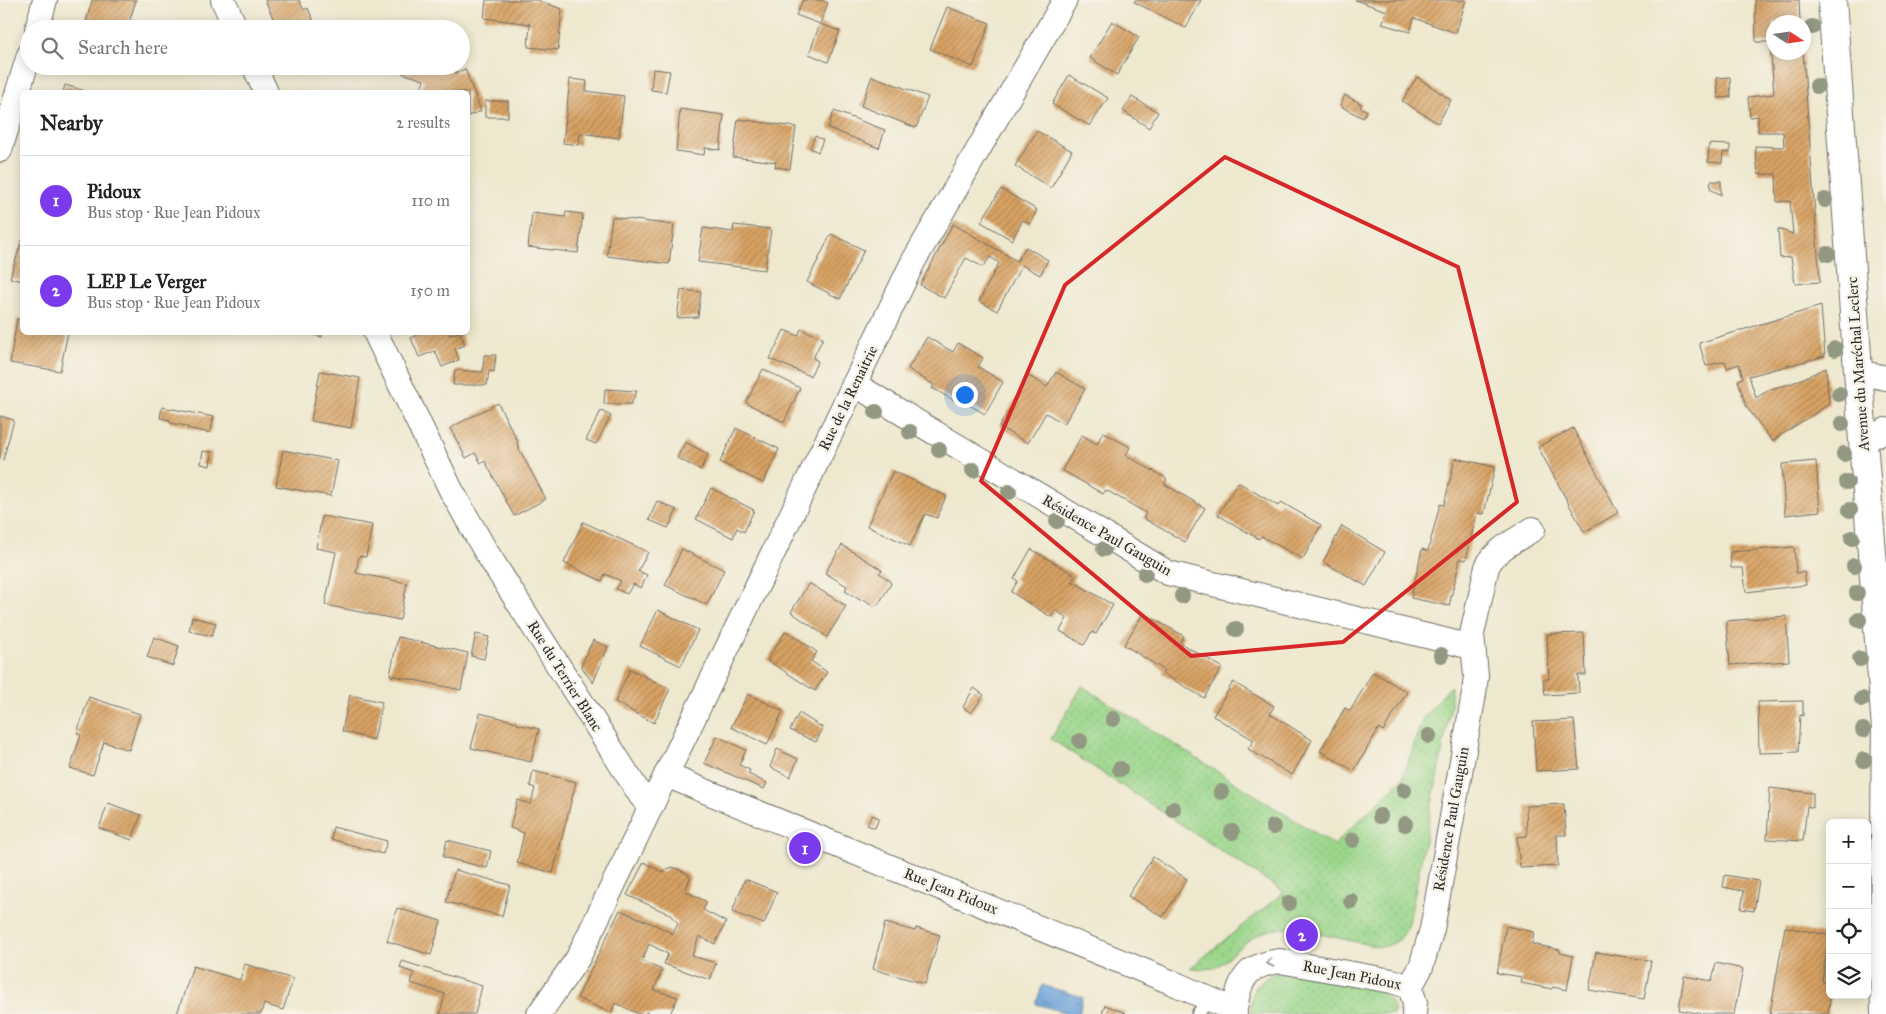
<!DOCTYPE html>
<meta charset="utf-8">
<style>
body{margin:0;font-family:"IM FELL Great Primer",serif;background:#f6f6f6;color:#222}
.controls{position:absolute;right:15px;bottom:15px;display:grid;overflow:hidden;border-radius:8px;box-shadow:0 2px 12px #0003}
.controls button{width:45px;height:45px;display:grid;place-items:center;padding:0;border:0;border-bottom:1px solid #e0e0e0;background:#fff;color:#222;font:25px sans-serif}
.compass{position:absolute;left:1766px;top:15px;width:45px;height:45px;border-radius:50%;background:#fff;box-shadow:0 2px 12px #0003;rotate:102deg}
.you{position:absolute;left:964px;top:394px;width:18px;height:18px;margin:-12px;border:4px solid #fff;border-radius:50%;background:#1a73e8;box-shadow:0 0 0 8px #1a73e833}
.badge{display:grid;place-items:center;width:32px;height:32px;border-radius:50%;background:#7c3aed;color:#fff;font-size:16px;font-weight:700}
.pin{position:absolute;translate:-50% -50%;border:2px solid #fff;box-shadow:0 1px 5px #0006}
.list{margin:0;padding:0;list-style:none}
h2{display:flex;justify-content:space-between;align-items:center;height:65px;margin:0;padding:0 20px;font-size:21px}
h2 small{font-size:16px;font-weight:400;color:#767676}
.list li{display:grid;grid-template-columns:32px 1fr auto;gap:15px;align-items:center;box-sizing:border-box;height:90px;padding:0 20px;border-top:1px solid #e0e0e0}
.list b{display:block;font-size:19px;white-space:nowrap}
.list p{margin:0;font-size:16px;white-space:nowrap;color:#767676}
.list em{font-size:16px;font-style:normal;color:#767676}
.icon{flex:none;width:28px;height:28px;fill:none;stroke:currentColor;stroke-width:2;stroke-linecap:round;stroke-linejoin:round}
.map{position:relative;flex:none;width:1886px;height:1014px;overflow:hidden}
.search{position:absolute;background:#fff;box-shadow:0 2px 12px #0003;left:20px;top:20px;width:450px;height:55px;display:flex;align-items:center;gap:12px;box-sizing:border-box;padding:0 18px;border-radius:28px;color:#767676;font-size:19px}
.panel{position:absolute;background:#fff;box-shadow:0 2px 12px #0003;left:20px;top:90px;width:450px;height:245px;border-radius:8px}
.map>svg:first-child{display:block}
.grass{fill:url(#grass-dots);stroke:#62805a}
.water{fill:url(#water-ripples);stroke:#4a6682}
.building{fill:url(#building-hatch)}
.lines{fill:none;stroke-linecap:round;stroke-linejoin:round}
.lane-casing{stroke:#6f6d64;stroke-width:15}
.street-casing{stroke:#6f6d64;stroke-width:26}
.primary-casing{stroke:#6f6d64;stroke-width:30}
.lane{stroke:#fff;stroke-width:12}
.street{stroke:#fff;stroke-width:24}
.primary{stroke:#fff;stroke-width:28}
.tree{fill:#929882}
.oneway{stroke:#a0a0a0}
.marked{fill:none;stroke:#d62828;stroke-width:4;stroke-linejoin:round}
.labels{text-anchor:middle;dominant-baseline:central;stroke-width:5;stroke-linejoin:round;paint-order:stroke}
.street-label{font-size:15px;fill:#2b2b2b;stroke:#f7f3e8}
</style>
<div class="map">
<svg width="1886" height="1014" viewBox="0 0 1886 1014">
<defs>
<pattern id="grass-dots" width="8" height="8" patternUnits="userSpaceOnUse" patternTransform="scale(1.25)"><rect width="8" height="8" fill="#9ad68a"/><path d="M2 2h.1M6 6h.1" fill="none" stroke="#85b877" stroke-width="1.8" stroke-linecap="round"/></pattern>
<pattern id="water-ripples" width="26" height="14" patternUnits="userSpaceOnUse" patternTransform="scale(1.25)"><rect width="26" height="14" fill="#6aa1d8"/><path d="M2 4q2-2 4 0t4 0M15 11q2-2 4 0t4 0" fill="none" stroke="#5783af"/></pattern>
<pattern id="building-hatch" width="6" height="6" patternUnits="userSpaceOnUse" patternTransform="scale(1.25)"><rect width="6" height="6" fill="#d8a263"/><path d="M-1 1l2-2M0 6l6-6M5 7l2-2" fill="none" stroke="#af8452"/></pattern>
</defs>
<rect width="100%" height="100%" fill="#f7f3e8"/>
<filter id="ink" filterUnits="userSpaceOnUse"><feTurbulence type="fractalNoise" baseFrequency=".02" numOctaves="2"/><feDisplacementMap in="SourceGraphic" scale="10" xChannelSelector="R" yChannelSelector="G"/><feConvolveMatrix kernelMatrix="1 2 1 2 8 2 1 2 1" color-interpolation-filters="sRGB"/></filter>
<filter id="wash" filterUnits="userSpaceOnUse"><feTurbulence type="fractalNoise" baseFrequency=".0096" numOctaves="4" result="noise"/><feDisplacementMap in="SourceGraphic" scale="20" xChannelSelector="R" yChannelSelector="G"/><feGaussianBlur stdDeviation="1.12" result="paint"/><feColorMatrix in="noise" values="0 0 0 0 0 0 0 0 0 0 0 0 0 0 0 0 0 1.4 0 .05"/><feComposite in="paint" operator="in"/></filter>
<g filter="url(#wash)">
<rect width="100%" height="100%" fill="#eee8ce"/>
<g class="grass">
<path d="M 1082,686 L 1334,845 L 1402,779 L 1423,718 L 1451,686 L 1451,706 L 1409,923 C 1403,939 1396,945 1379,947 L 1293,928 C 1264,928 1254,935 1233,953 C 1228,958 1221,965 1214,967 C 1207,970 1197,968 1190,968 L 1284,892 L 1051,739 Z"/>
<path d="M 1286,971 L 1369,987 L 1382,992 L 1392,1003 L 1394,1014 L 1251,1014 C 1249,988 1261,975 1286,971 Z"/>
</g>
<polygon class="water" points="1042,985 1083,997 1079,1014 1071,1014 1036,1004"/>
<g id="blocks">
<g class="building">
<polygon points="92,0 136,0 127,29 84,29"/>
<polygon points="265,0 299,0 304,10 308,8 317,29 278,29"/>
<polygon points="486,0 537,0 562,9 558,50 528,47 530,24 484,18"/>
<polygon points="803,0 821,0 828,3 820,24 796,15"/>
<polygon points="1135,0 1201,0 1186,28 1134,2"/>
<polygon points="1355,0 1466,0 1456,33 1414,18 1410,32 1382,24 1387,11"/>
<polygon points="1755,0 1799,0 1800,22 1774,22 1774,52 1803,52 1820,282 1795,284 1791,257 1780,258 1778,229 1793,234 1790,201 1777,202 1776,174 1758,174 1755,146 1784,147 1783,132 1758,132 1758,116 1750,117 1748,97 1774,94 1770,42 1756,42"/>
<polygon points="947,7 990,23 973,67 930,49"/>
<polygon points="1112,21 1139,37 1117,75 1090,58"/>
<polygon points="433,22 447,24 449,29 431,29"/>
<polygon points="820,24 840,31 828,62 809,54"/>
<polygon points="404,66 454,66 456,73 465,69 481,111 468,116 468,92 420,92 424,80 402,73"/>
<polygon points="653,69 670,71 666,92 651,90"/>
<polygon points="1069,75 1108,98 1090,126 1052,104"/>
<polygon points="872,76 928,97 916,128 861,106"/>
<polygon points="1417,77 1451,100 1438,123 1402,101"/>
<polygon points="1730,77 1731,97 1718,98 1717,78"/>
<polygon points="570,79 587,81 586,91 624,96 619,138 580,133 579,145 563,143"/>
<polygon points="65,85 89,92 63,92"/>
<polygon points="1345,95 1362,104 1360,107 1367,111 1363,118 1340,106"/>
<polygon points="1132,97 1158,112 1149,128 1123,111"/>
<rect x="485" y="101" width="23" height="16"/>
<polygon points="680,109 724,115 720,150 705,148 704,155 676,151"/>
<polygon points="834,111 885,130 879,148 828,128"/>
<polygon points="738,119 796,127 790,169 775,167 776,162 733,157"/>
<polygon points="1037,131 1072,151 1051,188 1015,166"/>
<polygon points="815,136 823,140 818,152 810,148"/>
<polygon points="1709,144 1730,145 1730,153 1723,152 1722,163 1708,162"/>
<polygon points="1711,181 1721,181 1721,195 1710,189"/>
<polygon points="1001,189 1037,210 1030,224 1023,220 1012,240 981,222"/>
<polygon points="566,212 583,214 578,253 528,247 532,213 565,217"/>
<polygon points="612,217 674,225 669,264 607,256"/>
<polygon points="953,224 1017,261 1026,247 1048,260 1040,275 1022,265 997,311 979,301 999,263 990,257 983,267 966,258 944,298 920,285"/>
<polygon points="734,225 771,229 765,270 698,262 703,228 733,232"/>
<polygon points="831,234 864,250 840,299 807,282"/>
<polygon points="22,240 22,281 10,278"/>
<polygon points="681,290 701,292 698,317 677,318"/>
<polygon points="1821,306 1825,356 1749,376 1756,398 1770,389 1790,384 1826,368 1829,404 1772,441 1746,406 1738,380 1743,378 1739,364 1727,368 1725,361 1706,366 1699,343"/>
<polygon points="17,319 22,320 22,332 68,332 60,371 10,363"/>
<polygon points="801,329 823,338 813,358 818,361 810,376 770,359 784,330 798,336"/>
<polygon points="302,332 323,332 322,337"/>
<polygon points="423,332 448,332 449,335 460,332 465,345 455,349 459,360 442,367 435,351 419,357 411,338"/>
<polygon points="927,337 953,352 958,343 983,358 978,367 1003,382 985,414 959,399 957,402 932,388 934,385 908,369"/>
<polygon points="484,355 496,355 494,372 489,371 487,385 453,385 455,370 483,372"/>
<polygon points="763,369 800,388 784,422 746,403"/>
<polygon points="320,371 360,378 351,428 311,421"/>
<polygon points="1056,372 1085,389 1064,424 1046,413 1028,443 999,427 1029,376 1047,387"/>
<polygon points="605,389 637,391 631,404 604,404"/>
<polygon points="498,403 518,442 517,443 519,449 546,499 514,516 485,461 481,463 475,453 466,458 450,428"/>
<polygon points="162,407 214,417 210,433 187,428 187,426 170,423 170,420 160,418"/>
<polygon points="601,411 611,416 596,444 586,440"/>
<polygon points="0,416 14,420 3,460 0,459"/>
<polygon points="736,428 779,449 763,483 720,462"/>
<polygon points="1573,428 1618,513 1584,532 1538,447"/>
<polygon points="1103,432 1130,447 1126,455 1167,479 1164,484 1205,508 1185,542 1143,518 1146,513 1106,490 1103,494 1062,470 1082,435 1097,444"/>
<polygon points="685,442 708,454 701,470 677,458"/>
<polygon points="283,450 338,461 331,496 276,486"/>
<polygon points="203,451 212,452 210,466 201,464"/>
<polygon points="1455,458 1495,467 1484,514 1477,513 1466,560 1460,559 1449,606 1411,598 1422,549 1428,551 1440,504 1444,505"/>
<polygon points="1816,461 1820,511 1785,515 1782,464"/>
<polygon points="893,471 946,496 937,518 925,514 910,546 867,526"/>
<polygon points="1238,482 1278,506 1281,502 1321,525 1303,559 1261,536 1259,539 1218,515"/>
<polygon points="711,488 754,510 744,532 737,528 733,538 696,519"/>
<polygon points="657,501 677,510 668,528 649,520"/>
<polygon points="322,516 372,525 366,557 359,556 356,573 407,583 400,620 325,605 336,552 316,548"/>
<polygon points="583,522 648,552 638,571 647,575 641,588 633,584 627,594 616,589 621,581 605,574 602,581 564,563"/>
<polygon points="1342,526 1385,552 1366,586 1323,562"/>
<polygon points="842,545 882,570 879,573 889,580 891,584 878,605 873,606 864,599 862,601 845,591 847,586 825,573"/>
<polygon points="1794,547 1796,573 1804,572 1806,585 1746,592 1743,568 1731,568 1730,552"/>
<polygon points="682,549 724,570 707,605 665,585"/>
<polygon points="1031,549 1075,575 1072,581 1113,605 1096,634 1092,632 1084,645 1060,631 1067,618 1055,610 1051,617 1011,592 1018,581 1014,579"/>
<polygon points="809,583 846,606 827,637 791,612"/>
<polygon points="658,610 698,630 681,666 640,646"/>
<polygon points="1143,613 1184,636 1180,643 1222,667 1204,698 1162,673 1164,670 1124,645"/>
<polygon points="1786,616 1789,661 1730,665 1726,621"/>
<polygon points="192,617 216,623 212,636 189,631"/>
<polygon points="786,631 817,652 811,661 827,672 815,691 767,660"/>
<polygon points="1584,633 1586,675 1578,675 1579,693 1545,695 1543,679 1549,679 1547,634"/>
<polygon points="476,634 489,637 484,659 471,656"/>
<polygon points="154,637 179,646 173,666 147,657"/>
<polygon points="398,637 468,653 461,690 390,675"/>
<polygon points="593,640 608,647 593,683 581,666"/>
<polygon points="630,669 670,689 654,723 615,702"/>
<polygon points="1373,672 1407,692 1383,731 1379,728 1354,771 1320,751 1345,708 1350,711"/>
<polygon points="1233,682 1274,706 1270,714 1312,740 1292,775 1248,749 1254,740 1213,716"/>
<polygon points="974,688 984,695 971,713 963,707"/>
<polygon points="748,694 783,711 767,745 731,727"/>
<polygon points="350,695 382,702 374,740 342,731"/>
<polygon points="89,697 140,714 129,750 104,742 93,775 70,768 81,735 77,733"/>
<polygon points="1803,701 1803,716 1800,715 1798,752 1759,753 1758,702"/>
<polygon points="480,713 517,722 517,724 539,729 531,762 471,748"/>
<polygon points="799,713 823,728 816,742 790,730"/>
<polygon points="1574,720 1579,769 1536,771 1533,722"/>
<polygon points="717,736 746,750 739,765 750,770 748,774 767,783 764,789 704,763"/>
<polygon points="777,749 798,759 790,777 770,767"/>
<polygon points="533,771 576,782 553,873 517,863 524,833 510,828 517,800 531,804 535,788 530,786"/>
<polygon points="1770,788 1813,793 1813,808 1807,806 1803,841 1767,839"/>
<polygon points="108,803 141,815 132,840 99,828"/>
<polygon points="1564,804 1566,835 1557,835 1558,866 1520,868 1517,837 1527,836 1526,806"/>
<polygon points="872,815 879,818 875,828 867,825"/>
<polygon points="333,827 387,841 383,854 331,839"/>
<polygon points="447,840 491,851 487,868 443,857"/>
<polygon points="1153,857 1187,879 1163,917 1128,896"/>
<polygon points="644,862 664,873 666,869 673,867 688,874 690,878 685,891 707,902 703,910 726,922 715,944 699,936 692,956 716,963 710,980 664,964 668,954 649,944 642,961 662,970 654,990 678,997 670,1014 649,1014 646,1012 645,1014 639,1014 615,1003 611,1013 577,998 620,910 660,927 673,934 678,923 669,914 627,895"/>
<polygon points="455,870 510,885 502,916 446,902"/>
<polygon points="1725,875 1759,881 1754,911 1741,909 1744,891 1723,887"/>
<polygon points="745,879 777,892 764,924 732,912"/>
<polygon points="397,908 441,921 431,955 387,941"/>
<polygon points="885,923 915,931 916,928 940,935 925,984 873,969"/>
<polygon points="1506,926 1534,932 1532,944 1560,950 1560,953 1573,956 1567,990 1553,987 1552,989 1521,983 1522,977 1497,973"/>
<polygon points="1785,927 1829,935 1822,981 1830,984 1830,995 1831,995 1828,1014 1770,1014"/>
<polygon points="1596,952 1651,961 1644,999 1589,990"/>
<polygon points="402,961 482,986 475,1014 440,1014 445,994 411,983 414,973 400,968"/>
<polygon points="1716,963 1743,969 1734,1014 1704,1014 1679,1010 1684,976 1712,981"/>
<polygon points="245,964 293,979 283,1010 264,1004 261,1014 177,1014 193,966 240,980"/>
<polygon points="1105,1005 1126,1013 1126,1014 1102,1014"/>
</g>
</g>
</g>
<g filter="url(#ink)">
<use href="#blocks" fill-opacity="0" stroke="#6f6d64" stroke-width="1"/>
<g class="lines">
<defs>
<polyline id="lane" points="1198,1014 1209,998"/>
<g id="street">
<polyline points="223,0 236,29"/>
<polyline points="37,29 45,0"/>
<polyline points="254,66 266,92"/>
<polyline points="0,150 29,55"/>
<polyline points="375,332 451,490 485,550 641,796 651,806"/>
<polyline points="1858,372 1886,378"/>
<polyline points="854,384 1168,573 1472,647"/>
<polyline points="1863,441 1886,430"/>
<polyline points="666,775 1178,985 1234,1010"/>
<path d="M 1410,987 L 1421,967 L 1432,929 L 1474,694 L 1476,676 L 1472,634 L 1487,567 C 1495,549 1517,540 1533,529"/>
<polyline points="539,1014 578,958 913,262 1065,0"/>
<path d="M 1235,1014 C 1234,1009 1236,1004 1237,998 C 1242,972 1255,964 1280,961 L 1392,981 L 1410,987 L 1415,1003 L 1414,1014"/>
<polyline points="1883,1014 1882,966 1884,710"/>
</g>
<polyline id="primary" points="1832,0 1863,441 1886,728"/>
</defs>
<use href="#lane" class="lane-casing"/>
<use href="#street" class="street-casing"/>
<use href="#primary" class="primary-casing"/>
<use href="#lane" class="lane"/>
<use href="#street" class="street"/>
<use href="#primary" class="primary"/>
</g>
<g class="tree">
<circle cx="1812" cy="27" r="8"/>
<circle cx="1817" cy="86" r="8"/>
<circle cx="1825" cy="200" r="8"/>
<circle cx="1828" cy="254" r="8"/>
<circle cx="1835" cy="349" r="8"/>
<circle cx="1839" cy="394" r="8"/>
<circle cx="876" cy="412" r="8"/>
<circle cx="1842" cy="424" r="8"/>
<circle cx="910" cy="432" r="8"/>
<circle cx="939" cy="450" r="8"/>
<circle cx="1844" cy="454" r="8"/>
<circle cx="973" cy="470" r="8"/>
<circle cx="1847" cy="482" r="8"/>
<circle cx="1009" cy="492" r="8"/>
<circle cx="1850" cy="510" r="8"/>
<circle cx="1057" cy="521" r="8"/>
<circle cx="1852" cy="538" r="8"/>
<circle cx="1104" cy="549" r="8"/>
<circle cx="1854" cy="566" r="8"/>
<circle cx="1145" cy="574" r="8"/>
<circle cx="1857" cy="593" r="8"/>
<circle cx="1182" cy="596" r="8"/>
<circle cx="1859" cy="620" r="8"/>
<circle cx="1236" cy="629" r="8"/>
<circle cx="1441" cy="655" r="8"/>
<circle cx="1860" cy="659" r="8"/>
<circle cx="1862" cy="699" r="8"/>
<circle cx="1113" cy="719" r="8"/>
<circle cx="1863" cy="730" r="8"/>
<circle cx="1429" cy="736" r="8"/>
<circle cx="1080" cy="741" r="8"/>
<circle cx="1864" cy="760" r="8"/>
<circle cx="1120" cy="769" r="8"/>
<circle cx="1404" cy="790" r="8"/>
<circle cx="1221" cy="792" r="8"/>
<circle cx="1173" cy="809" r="8"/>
<circle cx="1380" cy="816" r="8"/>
<circle cx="1405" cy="824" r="8"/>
<circle cx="1273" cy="827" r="8"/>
<circle cx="1232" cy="832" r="8"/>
<circle cx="1353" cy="840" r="8"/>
<circle cx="1351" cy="901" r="8"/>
<circle cx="1289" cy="903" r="8"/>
</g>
<defs><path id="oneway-chevron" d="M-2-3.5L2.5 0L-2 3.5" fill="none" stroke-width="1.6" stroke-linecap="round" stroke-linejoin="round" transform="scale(1.25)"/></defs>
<use class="oneway" href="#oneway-chevron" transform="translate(1270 963) rotate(168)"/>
</g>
<path class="marked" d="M 1225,157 L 1458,267 L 1517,502 L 1343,642 L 1191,656 L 981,481 L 1065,285 Z"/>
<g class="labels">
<g class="street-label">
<text transform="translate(1858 364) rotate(-94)">Avenue du Maréchal Leclerc</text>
<text transform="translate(848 398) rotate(-64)">Rue de la Renaitrie</text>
<text transform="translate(1107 535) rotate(30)">Résidence Paul Gauguin</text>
<text transform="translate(565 676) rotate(58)">Rue du Terrier Blanc</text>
<text transform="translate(1451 819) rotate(-80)">Résidence Paul Gauguin</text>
<text transform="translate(951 891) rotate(22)">Rue Jean Pidoux</text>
<text transform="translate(1352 975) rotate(11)">Rue Jean Pidoux</text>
</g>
</g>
</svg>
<div class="controls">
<button>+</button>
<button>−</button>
<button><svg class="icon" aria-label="locate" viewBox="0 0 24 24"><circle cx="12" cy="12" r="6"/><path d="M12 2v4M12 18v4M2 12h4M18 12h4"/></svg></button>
<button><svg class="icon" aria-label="layers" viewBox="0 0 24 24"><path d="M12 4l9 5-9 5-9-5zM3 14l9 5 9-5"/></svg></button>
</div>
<svg class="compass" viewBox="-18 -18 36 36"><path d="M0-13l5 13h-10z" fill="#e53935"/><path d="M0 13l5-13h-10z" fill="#767676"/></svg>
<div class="you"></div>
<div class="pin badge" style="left:805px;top:848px">1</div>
<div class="pin badge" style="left:1302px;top:935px">2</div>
<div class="search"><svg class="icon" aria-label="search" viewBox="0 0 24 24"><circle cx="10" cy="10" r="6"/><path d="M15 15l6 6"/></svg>Search here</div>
<section class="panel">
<h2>Nearby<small>2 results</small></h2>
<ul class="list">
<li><span class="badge">1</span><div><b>Pidoux</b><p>Bus stop · Rue Jean Pidoux</p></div><em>110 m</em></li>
<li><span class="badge">2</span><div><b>LEP Le Verger</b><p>Bus stop · Rue Jean Pidoux</p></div><em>150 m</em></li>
</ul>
</section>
</div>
